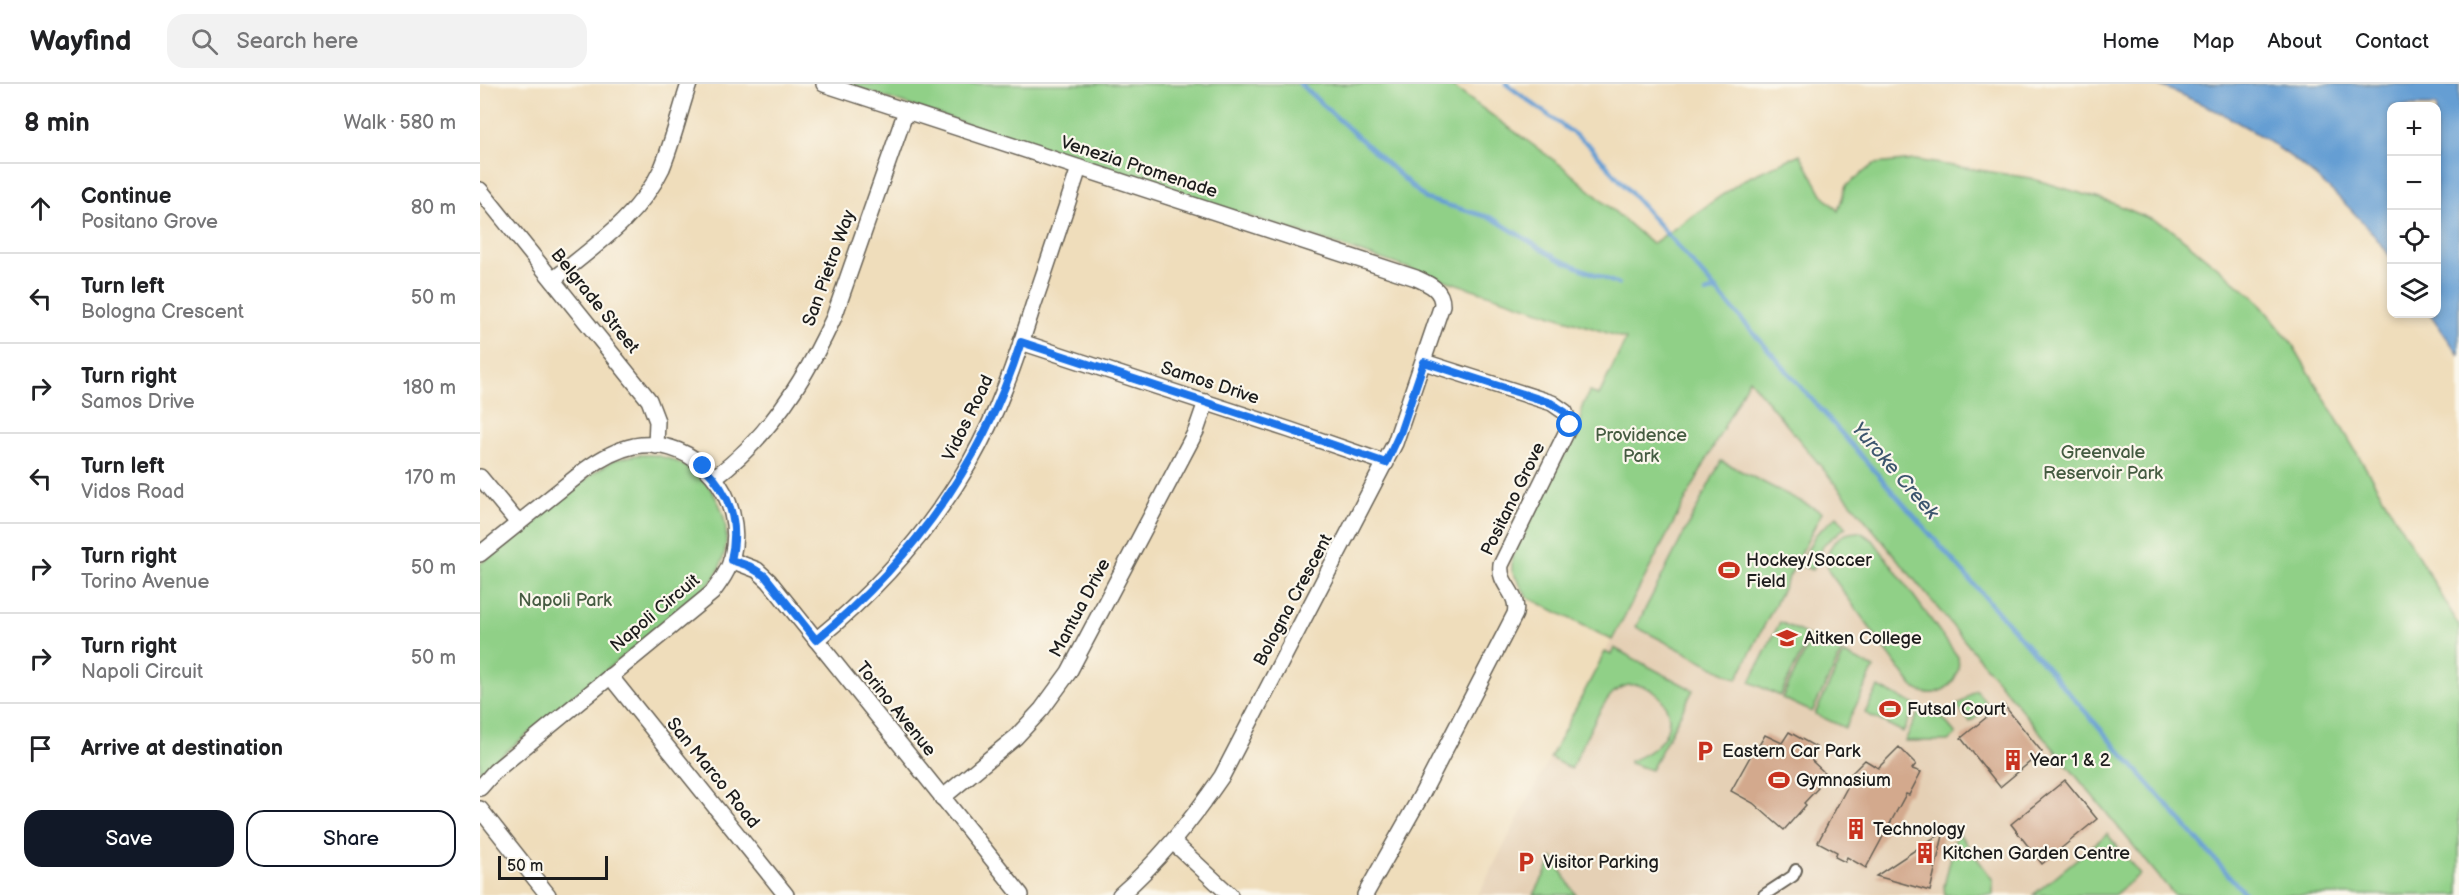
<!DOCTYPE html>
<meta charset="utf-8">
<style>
body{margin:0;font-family:"Balsamiq Sans",sans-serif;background:#f2f2f2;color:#202124}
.controls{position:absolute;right:18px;top:18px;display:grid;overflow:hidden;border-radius:12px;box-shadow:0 3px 9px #0003}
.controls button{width:54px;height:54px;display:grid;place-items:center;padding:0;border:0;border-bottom:2px solid #e0e0e0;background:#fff;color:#202124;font:30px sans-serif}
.scale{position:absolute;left:18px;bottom:15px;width:110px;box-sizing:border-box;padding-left:6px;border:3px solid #1c1c1c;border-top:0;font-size:16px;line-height:21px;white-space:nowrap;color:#1c1c1c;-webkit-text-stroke:4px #fbf7ec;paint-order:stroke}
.stop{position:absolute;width:18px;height:18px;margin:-14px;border:4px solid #1a73e8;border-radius:50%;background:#fff}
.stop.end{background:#1a73e8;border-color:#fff;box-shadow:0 2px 6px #0008}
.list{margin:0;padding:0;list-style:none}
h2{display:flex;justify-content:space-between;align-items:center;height:78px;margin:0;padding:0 24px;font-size:26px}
h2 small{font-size:20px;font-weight:400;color:#757577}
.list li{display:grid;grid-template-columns:39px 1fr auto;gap:18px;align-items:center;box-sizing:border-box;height:90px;padding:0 24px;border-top:2px solid #e0e0e0}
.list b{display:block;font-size:22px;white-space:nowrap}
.list p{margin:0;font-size:20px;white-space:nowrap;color:#757577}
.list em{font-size:20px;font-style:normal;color:#757577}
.actions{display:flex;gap:12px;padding:18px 24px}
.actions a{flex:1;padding:14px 0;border:2px solid #111827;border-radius:18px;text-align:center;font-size:21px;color:#111827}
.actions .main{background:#111827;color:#fff}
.icon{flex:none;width:33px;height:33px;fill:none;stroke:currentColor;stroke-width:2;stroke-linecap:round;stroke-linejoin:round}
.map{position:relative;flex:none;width:1979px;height:811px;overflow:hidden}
header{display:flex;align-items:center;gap:36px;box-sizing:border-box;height:84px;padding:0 30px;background:#fff;border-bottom:2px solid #e0e0e0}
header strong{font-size:28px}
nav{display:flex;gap:33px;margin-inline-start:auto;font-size:21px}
.search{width:420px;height:54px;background:#f2f2f2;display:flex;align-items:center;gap:15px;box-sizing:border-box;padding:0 21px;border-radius:18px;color:#757577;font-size:22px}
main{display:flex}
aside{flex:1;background:#fff}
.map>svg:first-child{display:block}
.built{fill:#e5d0b5}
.green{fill:#90d087;stroke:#567652;stroke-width:1.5}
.water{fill:#659ed3;stroke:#405d78;stroke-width:1.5}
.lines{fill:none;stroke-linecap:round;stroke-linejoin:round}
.stream{stroke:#659ed3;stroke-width:4.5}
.building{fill:#d3a98d}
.pedestrian-casing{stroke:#666054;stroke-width:14}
.minor-casing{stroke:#666054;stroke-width:18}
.pedestrian{stroke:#fff;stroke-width:10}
.minor{stroke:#fff;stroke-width:15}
.route{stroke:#1a73e8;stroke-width:8}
.labels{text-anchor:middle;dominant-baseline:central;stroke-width:4.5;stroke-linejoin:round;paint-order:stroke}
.street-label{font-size:18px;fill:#1c1c1c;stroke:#fbf7ec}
.park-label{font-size:18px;fill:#455b41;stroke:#fbf7ec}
.poi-label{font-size:18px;fill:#1c1c1c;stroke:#fbf7ec;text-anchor:start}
.water-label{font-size:20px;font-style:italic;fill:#3d566e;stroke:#fbf7ec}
</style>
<header>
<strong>Wayfind</strong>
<div class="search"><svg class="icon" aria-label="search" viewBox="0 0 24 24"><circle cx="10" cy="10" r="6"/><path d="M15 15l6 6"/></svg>Search here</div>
<nav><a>Home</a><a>Map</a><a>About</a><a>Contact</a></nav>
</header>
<main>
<aside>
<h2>8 min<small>Walk · 580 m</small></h2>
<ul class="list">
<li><svg class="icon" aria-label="ahead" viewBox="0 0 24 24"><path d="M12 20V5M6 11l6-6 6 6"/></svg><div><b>Continue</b><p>Positano Grove</p></div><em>80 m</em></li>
<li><svg class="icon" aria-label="left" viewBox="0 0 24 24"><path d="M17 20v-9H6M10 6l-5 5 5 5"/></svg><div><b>Turn left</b><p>Bologna Crescent</p></div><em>50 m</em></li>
<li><svg class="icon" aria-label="right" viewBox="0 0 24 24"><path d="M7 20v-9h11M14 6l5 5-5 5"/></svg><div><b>Turn right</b><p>Samos Drive</p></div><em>180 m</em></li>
<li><svg class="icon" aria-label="left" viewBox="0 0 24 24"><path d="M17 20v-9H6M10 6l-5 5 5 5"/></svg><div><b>Turn left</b><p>Vidos Road</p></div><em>170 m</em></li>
<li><svg class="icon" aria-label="right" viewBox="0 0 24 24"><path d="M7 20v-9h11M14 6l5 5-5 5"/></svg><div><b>Turn right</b><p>Torino Avenue</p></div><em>50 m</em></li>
<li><svg class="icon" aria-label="right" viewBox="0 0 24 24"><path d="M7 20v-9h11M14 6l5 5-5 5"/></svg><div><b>Turn right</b><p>Napoli Circuit</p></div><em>50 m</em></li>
<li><svg class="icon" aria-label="arrive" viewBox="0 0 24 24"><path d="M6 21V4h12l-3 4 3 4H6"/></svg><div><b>Arrive at destination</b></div></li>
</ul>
<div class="actions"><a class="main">Save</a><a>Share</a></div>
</aside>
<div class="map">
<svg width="1979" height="811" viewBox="0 0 1979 811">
<rect width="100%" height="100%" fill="#fbf7ec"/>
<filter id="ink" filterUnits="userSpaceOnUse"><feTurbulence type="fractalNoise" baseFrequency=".0167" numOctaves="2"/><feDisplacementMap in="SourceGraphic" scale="12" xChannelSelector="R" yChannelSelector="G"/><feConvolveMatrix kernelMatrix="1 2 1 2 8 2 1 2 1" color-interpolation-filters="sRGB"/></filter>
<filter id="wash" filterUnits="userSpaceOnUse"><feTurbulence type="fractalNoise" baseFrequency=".008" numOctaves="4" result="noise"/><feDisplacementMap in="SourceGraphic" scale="24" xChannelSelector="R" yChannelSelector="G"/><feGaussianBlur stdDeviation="1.35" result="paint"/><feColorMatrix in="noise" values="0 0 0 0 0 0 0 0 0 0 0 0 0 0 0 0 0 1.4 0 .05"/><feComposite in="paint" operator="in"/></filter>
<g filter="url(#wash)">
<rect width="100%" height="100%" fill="#efddbb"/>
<polygon class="built" points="1268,295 1516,596 1695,810 998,811"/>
<g class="green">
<polygon points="364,0 969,0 1082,82 1172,160 1265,95 1320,70 1342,110 1358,127 1366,102 1394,80 1435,76 1550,94 1633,119 1687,142 1775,214 1811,258 1979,541 1979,811 1694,811 1269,295 1132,556 1047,513 1032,487 1032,473 1101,339 1102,323 1109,308 1119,311 1146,255"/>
<path d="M 156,371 C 164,371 172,370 179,372 C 234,383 265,446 234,494 C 229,502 221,508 215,514 L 0,689 L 0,480 L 115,388 L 134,376 Z"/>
<polygon points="1241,377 1342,428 1257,595 1156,543"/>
<polygon points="1357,432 1366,443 1344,460 1332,486 1320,481 1335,451"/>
<path d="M 1380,448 L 1393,456 L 1478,573 C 1483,600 1453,621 1432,602 L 1349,488 C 1342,466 1357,447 1380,448 Z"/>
<polygon points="1300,538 1330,552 1300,612 1270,598"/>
<polygon points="1332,554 1362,568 1332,628 1302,614"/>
<path d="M 1134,564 L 1213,606 L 1171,686 L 1150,679 L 1150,677 C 1229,647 1169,577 1133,609 C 1119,622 1101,666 1091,685 L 1070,674 L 1125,568 L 1131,571 Z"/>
<polygon points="1364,570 1394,584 1365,644 1335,630"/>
<polygon points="1398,603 1436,621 1423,648 1385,629"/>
<polygon points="1496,606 1510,623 1490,638 1477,622"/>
<polygon points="1441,623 1460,631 1476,650 1468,657 1425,657"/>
<polygon points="1477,747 1513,796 1513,811 1465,811 1464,802"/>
<polygon points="1627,750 1660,790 1634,811 1553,811"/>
<polygon points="1073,774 1096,811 1054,811"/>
</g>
<path class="water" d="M 1677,0 L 1979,0 L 1979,271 L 1950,230 L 1956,230 L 1956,22 L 1912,22 L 1911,174 C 1871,117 1810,66 1748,33 C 1725,20 1700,11 1677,0 Z"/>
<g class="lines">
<g class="stream">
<polyline points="820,0 946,115 1012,134 1076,174 1138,200"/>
<polyline points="1026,0 1109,61 1766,811"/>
<polyline points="1226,209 1236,206"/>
</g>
</g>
<g id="blocks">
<g class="building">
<polygon points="1523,620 1562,668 1520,703 1481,654"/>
<polygon points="1309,648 1336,663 1332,677 1346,690 1336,701 1338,704 1324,719 1326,721 1304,746 1273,719 1251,707 1276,662 1278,663 1285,651 1302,659"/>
<polygon points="1419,663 1436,680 1432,685 1441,688 1429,711 1426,710 1386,784 1367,773 1365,778 1355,773 1357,768 1338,758 1369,700 1365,696 1385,676 1398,684"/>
<polygon points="1585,696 1617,735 1562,780 1531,740"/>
<polygon points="1464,747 1450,807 1396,792"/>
</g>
</g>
</g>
<g filter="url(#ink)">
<use href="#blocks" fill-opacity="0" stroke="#666054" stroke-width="1.5"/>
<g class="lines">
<defs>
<polyline id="pedestrian" points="1284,811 1313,792 1316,786"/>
<g id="minor">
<path d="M 344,0 L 936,194 C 949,200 962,205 962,221 L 915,359 L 742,692 C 712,736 680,776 640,811"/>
<polyline points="0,106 169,316 177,337 176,362"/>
<path d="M 73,196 C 113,163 159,133 182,84 C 193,57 200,27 209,0"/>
<polyline points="541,258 810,346 906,379"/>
<polyline points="0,393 38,439"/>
<path d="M 235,393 C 288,354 327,292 354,233 L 426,27"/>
<path d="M 0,470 L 105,386 C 120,375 135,366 154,362 C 217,351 267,414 252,473 C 249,486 240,498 232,509 L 15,687 L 0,704"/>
<polyline points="251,476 277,486 289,497 541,811"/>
<path d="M 336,556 C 397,506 450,447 490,378 C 518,329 536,276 553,222 C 569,176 584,130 599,84"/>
<polyline points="130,592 306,811"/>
<polyline points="462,714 536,653 562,625 589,588 716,347 726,318"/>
<polyline points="0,725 68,811"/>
<polyline points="693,758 750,811"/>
<path d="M 885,811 L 942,710 L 1035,530 C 1040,509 1018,501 1021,481 L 1090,341 L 1085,328 L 1072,319 L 944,278"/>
</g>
</defs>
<use href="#pedestrian" class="pedestrian-casing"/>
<use href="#minor" class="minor-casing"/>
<use href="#pedestrian" class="pedestrian"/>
<use href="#minor" class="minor"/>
</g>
</g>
<g class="lines" filter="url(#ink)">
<path class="route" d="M 223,382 C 250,409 260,438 251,476 L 269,482 L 285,492 L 336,556 C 433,476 503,379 541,258 L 810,346 L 906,379 L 920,349 L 944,278 L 1071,319 L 1085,328 L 1090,341"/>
</g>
<defs>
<symbol id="stadium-bare" viewBox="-9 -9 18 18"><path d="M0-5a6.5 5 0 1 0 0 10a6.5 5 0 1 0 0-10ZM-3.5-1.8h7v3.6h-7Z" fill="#c8321e" stroke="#fbf7ec" stroke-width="2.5" paint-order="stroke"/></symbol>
<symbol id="school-bare" viewBox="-9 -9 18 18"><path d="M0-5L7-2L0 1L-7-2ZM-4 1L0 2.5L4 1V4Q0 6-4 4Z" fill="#c8321e" stroke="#fbf7ec" stroke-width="2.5" paint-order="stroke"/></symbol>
<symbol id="parking-bare" viewBox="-9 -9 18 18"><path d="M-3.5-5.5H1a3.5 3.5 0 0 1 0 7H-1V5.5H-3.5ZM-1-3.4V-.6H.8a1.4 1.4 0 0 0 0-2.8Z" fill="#c8321e" stroke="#fbf7ec" stroke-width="2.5" paint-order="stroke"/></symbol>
<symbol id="building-bare" viewBox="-9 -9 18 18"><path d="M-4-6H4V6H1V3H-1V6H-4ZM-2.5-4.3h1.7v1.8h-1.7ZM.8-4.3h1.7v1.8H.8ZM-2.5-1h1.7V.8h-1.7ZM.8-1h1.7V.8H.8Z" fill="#c8321e" stroke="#fbf7ec" stroke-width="2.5" paint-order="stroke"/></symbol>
</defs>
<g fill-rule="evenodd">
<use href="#stadium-bare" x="1234" y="471" width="30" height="30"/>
<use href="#school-bare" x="1292" y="539" width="30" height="30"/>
<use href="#stadium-bare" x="1395" y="610" width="30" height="30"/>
<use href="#parking-bare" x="1210" y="652" width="30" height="30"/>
<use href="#building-bare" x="1518" y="661" width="30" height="30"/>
<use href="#stadium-bare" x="1284" y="681" width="30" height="30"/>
<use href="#building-bare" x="1361" y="730" width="30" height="30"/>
<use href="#building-bare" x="1430" y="754" width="30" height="30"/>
<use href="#parking-bare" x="1031" y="763" width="30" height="30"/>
</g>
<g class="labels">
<g class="street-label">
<text transform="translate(659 83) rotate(18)">Venezia Promenade</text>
<text transform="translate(349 184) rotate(-70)">San Pietro Way</text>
<text transform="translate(115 217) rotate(51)">Belgrade Street</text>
<text transform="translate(730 299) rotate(18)">Samos Drive</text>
<text transform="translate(488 334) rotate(-64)">Vidos Road</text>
<text transform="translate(1033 415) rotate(-64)">Positano Grove</text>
<text transform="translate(813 516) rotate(-62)">Bologna Crescent</text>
<text transform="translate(600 524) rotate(-62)">Mantua Drive</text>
<text transform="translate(175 529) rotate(-40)">Napoli Circuit</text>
<text transform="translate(416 625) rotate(51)">Torino Avenue</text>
<text transform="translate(233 689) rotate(51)">San Marco Road</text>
</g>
<g class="park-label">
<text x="1161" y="351">Providence<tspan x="1161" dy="21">Park</tspan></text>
<text x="1623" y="368">Greenvale<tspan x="1623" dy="21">Reservoir Park</tspan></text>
<text x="85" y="516">Napoli Park</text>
</g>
<g class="poi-label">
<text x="1266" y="476">Hockey/Soccer<tspan x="1266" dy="21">Field</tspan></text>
<text x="1324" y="554">Aitken College</text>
<text x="1427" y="625">Futsal Court</text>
<text x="1242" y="667">Eastern Car Park</text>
<text x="1550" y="676">Year 1 &amp; 2</text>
<text x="1316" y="696">Gymnasium</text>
<text x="1393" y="745">Technology</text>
<text x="1462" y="769">Kitchen Garden Centre</text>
<text x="1063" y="778">Visitor Parking</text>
</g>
<g class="water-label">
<text transform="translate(1415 387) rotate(49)">Yuroke Creek</text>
</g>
</g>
</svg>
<div class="controls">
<button>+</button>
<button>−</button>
<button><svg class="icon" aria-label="locate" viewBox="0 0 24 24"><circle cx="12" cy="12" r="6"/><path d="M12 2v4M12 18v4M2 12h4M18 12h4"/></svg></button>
<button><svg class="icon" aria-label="layers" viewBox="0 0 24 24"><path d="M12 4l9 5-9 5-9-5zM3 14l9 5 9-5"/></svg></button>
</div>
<div class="scale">50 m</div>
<div class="stop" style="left:1090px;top:341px"></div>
<div class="stop end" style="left:223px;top:382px"></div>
</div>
</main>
